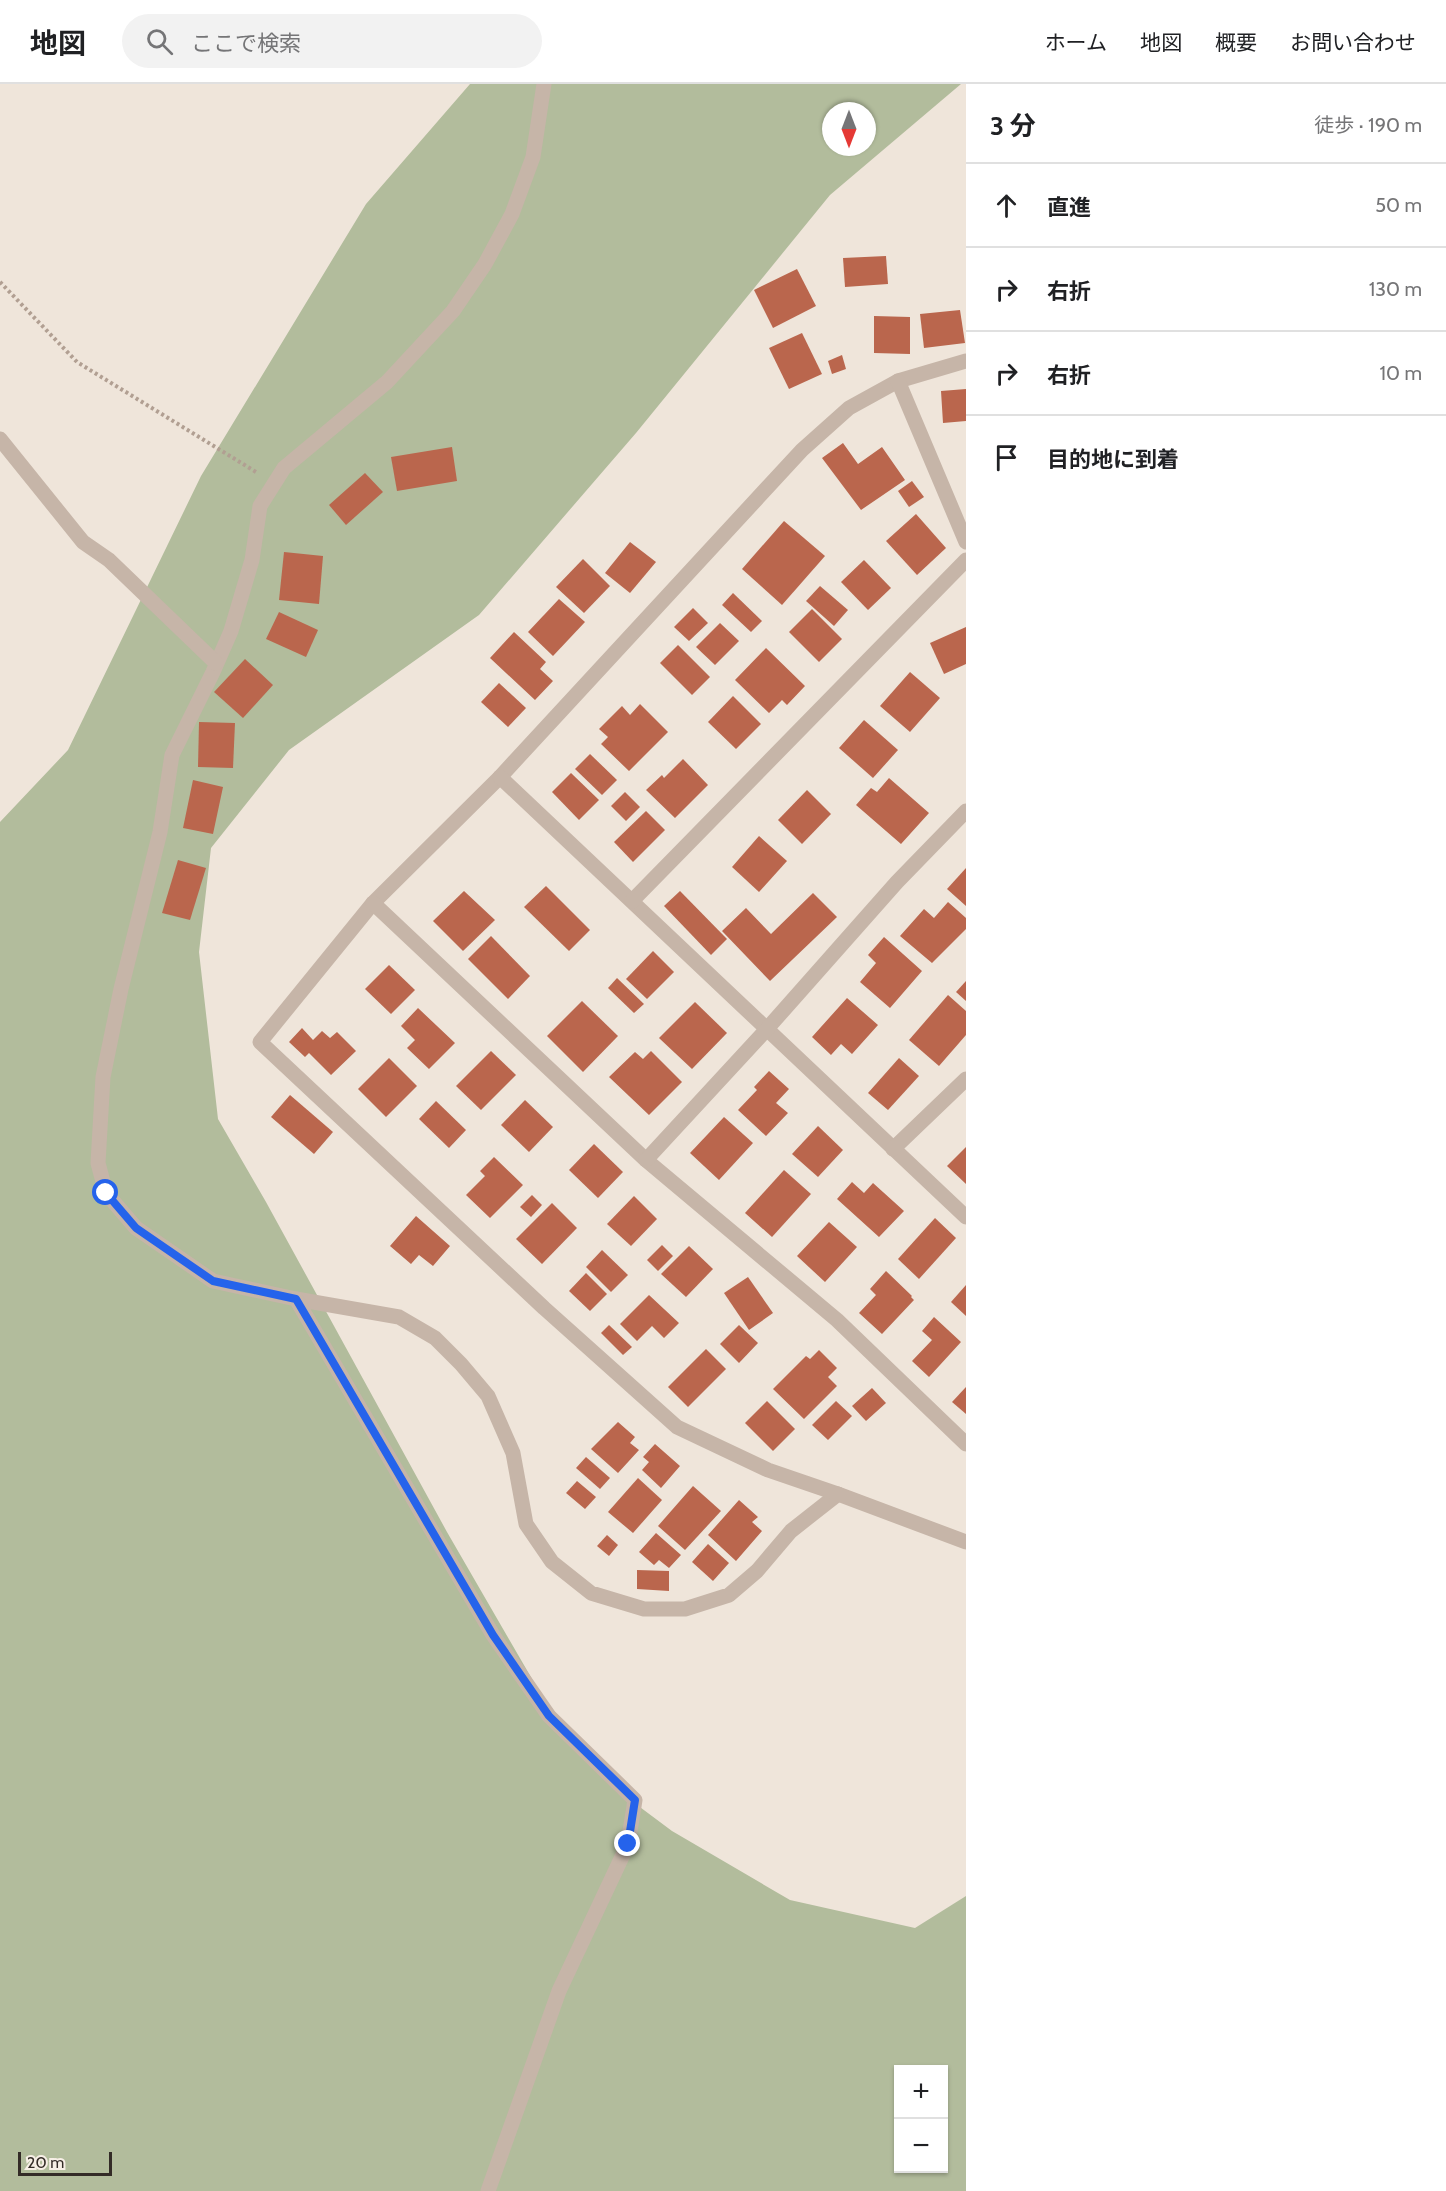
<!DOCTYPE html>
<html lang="ja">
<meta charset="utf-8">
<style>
body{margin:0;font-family:Cabin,"Noto Sans JP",sans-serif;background:#f2f2f2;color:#202124}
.controls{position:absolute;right:18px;bottom:18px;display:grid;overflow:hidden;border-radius:0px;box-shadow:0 2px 4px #0004}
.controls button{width:54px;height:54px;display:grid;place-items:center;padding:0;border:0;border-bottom:2px solid #e0e0e0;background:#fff;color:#202124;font:30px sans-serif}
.compass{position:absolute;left:822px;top:18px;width:54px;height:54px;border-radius:50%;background:#fff;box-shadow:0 2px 4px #0004;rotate:180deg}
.scale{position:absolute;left:18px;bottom:15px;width:94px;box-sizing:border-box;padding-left:6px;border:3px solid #332b27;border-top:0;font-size:16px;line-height:21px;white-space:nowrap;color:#332b27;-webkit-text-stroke:4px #f7efe6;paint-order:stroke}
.stop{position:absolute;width:18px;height:18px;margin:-14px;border:4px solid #2563eb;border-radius:50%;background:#fff}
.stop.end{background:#2563eb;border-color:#fff;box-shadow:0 2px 6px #0008}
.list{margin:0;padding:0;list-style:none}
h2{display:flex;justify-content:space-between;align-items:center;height:78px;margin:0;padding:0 24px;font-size:26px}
h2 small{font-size:20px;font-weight:400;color:#757577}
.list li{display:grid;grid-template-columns:39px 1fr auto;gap:18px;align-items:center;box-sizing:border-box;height:84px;padding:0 24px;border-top:2px solid #e0e0e0}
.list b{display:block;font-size:22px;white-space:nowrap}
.list em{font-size:20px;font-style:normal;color:#757577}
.icon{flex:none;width:33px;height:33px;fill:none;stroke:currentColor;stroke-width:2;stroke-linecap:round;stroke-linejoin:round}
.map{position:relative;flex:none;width:966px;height:2107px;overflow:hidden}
header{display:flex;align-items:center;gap:36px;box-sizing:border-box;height:84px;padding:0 30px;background:#fff;border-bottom:2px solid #e0e0e0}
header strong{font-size:28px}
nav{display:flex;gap:33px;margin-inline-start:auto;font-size:21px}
.search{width:420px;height:54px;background:#f2f2f2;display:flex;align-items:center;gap:15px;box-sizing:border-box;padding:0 21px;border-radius:33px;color:#757577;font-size:22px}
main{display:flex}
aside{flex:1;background:#fff}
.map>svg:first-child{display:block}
.green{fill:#b2bc9c;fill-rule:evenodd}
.building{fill:#ba664d}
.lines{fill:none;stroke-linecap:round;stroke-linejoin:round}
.path{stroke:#b19f92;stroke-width:4;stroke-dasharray:3 3;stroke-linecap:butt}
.minor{stroke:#c6b5a8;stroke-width:15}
.route{stroke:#2563eb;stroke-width:8}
</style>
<header>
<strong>地図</strong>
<div class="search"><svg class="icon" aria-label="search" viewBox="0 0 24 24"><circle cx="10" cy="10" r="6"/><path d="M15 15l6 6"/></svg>ここで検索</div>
<nav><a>ホーム</a><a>地図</a><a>概要</a><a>お問い合わせ</a></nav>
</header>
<main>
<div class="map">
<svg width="966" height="2107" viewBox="0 0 966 2107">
<rect width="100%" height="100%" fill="#efe5da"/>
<path class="green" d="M 470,0 L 961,0 L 830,111 L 636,349 L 479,531 L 289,666 L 211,764 L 199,868 L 218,1035 L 266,1118 L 447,1448 L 539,1607 L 609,1700 L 672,1747 L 790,1816 L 915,1844 L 966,1812 L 966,2107 L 0,2107 L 0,738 L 68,666 L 201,392 L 366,120 ZM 831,27 L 867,27 L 867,63 L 831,63 ZM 898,1986 L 944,1986 L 944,2084 L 898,2084 Z"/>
<g class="building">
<polygon points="886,172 888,200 845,203 843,174"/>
<polygon points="797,185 816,222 773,244 754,206"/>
<polygon points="960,226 965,259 924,264 920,230"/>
<polygon points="874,232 910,233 910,270 874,269"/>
<polygon points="802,249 822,290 789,305 769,264"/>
<polygon points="842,271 846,285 832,290 828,277"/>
<polygon points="966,305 966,337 943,339 941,307"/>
<polygon points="843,359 858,380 882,363 905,396 861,426 822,374"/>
<polygon points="452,363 457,397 397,407 391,373"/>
<polygon points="365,389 383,408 346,441 329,421"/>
<polygon points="912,397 924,413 909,423 898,407"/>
<polygon points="916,430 946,464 917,491 886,457"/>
<polygon points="784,437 825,472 782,521 742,485"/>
<polygon points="630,458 656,478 630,509 605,489"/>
<polygon points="284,468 323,472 319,520 279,516"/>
<polygon points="583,475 610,502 584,529 556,503"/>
<polygon points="864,476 891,504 868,526 841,498"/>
<polygon points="820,502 848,526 834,542 806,517"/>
<polygon points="733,509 762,537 751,548 722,521"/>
<polygon points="559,515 585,538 553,572 528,548"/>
<polygon points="693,524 708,539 689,557 674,543"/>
<polygon points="812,525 842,555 819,578 789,548"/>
<polygon points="279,528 318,546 306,573 266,555"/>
<polygon points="720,539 739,557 715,581 696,563"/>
<polygon points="966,543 966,580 944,590 930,559"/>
<polygon points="514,548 546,578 540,585 553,597 535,616 490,574"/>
<polygon points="678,561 710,593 692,611 660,579"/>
<polygon points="766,564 805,602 787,621 782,616 769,629 735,596"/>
<polygon points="245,575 273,601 243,634 214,608"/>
<polygon points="910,588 940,614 910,648 880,622"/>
<polygon points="499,599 526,624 508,643 481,618"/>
<polygon points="733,612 761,640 736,665 708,638"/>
<polygon points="640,620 668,648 629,687 601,660 608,653 599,645 622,622 630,631"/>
<polygon points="864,636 898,666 873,694 839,664"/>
<polygon points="199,638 235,639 233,684 198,683"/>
<polygon points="590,670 617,696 602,711 575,685"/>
<polygon points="683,675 708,701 675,734 646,706 662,691 664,694"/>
<polygon points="571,689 599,716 579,736 552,708"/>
<polygon points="889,694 929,729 901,760 856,721 871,704 877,708"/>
<polygon points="193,696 223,703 213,750 183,744"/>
<polygon points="807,706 831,730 802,760 778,736"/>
<polygon points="625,708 640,723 626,737 611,722"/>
<polygon points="646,727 665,746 633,778 614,758"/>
<polygon points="759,752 787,777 759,808 732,783"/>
<polygon points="178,776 206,784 190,836 162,829"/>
<polygon points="966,784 966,822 947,805"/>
<polygon points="546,802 590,846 569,867 524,823"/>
<polygon points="464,807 495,836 463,867 433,837"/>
<polygon points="680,807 727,855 711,871 664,822"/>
<polygon points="813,809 837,833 770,897 722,847 746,824 771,850"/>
<polygon points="948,818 966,834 966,845 932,879 900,852 924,825 934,834"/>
<polygon points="491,852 530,892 508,915 468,875"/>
<polygon points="884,853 922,887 890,924 860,898 876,879 868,871"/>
<polygon points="653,867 674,888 647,915 626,895"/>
<polygon points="389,881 415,906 391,930 365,905"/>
<polygon points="617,894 644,920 634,929 608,904"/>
<polygon points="966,897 966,917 956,908"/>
<polygon points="948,911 966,927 966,951 939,982 909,956"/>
<polygon points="847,914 878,941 852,970 841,960 831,971 812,953"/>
<polygon points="582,917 618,952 583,988 547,952"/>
<polygon points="695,918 727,949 692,985 659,954"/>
<polygon points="418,924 455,959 429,985 407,964 415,956 401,942"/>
<polygon points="302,944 313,956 322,947 330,954 337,948 356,967 331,991 309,969 305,973 289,958"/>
<polygon points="491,967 516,991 481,1026 456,1002"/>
<polygon points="651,967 682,998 649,1031 609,993 635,968 643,975"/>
<polygon points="389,974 417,1002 386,1033 358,1005"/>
<polygon points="899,974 919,992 888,1026 868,1009"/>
<polygon points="769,987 789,1005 776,1019 788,1029 766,1052 738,1026 757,1006 754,1003"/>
<polygon points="290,1011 333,1048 314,1070 271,1033"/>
<polygon points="525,1016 553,1043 529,1068 501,1041"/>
<polygon points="436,1017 466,1046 449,1064 419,1035"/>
<polygon points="724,1033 753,1059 719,1096 690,1069"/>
<polygon points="818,1042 843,1066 818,1093 792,1070"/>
<polygon points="594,1060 623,1088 598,1114 569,1086"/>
<polygon points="966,1063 966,1100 947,1082"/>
<polygon points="494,1073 523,1101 490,1134 466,1111 485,1092 480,1087"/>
<polygon points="784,1086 811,1110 772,1153 745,1129"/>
<polygon points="852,1098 864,1109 873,1099 904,1127 879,1153 837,1115"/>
<polygon points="532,1111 542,1121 531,1133 520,1123"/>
<polygon points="634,1112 657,1135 631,1162 607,1140"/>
<polygon points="552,1119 577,1144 542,1180 516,1155"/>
<polygon points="416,1132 450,1162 433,1182 419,1171 411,1180 390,1162"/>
<polygon points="935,1134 956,1154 919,1195 898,1175"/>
<polygon points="829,1138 857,1163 825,1198 797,1172"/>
<polygon points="662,1161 673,1172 658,1187 647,1176"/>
<polygon points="689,1162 713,1185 686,1213 661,1190"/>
<polygon points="602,1166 628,1191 611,1208 586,1183"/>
<polygon points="886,1187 912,1212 911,1213 914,1216 882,1250 859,1229 876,1211 870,1205"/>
<polygon points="586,1189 607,1210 590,1227 569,1207"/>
<polygon points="748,1193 773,1229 749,1246 724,1209"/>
<polygon points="966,1201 966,1232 951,1218"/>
<polygon points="649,1211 679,1239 664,1254 652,1242 637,1257 620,1240"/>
<polygon points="934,1233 961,1258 929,1293 912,1277 932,1256 922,1247"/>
<polygon points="609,1241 632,1263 623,1271 601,1249"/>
<polygon points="739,1241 758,1259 739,1279 720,1260"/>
<polygon points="706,1265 726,1285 688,1323 668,1303"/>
<polygon points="819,1266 837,1284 828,1293 837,1302 804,1335 773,1305 806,1272 810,1275"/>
<polygon points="966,1303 966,1330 952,1318"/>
<polygon points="872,1304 886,1319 866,1337 852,1322"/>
<polygon points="767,1317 795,1345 773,1367 745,1339"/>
<polygon points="836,1317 852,1332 828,1356 812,1341"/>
<polygon points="618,1338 635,1353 630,1359 639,1366 618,1389 591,1365"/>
<polygon points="655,1360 680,1382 661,1404 642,1386 649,1378 643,1373"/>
<polygon points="586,1373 610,1394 600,1405 576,1384"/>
<polygon points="638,1394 662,1416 633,1449 608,1428"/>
<polygon points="577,1397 596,1413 585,1425 566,1409"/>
<polygon points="693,1402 721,1427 685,1466 658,1442"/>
<polygon points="739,1416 758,1433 752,1438 762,1447 736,1477 708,1451"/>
<polygon points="656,1449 681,1471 669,1484 659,1476 654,1481 639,1468"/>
<polygon points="607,1451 618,1461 609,1472 597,1462"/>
<polygon points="708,1460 729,1479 713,1497 692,1478"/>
<polygon points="637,1486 669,1487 669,1507 637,1505"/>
</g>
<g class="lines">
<polyline class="path" points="0,198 77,278 256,388"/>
<g class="minor">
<polyline points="544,0 533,73 512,130 485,180 453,227 387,298 284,384 260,422 252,476 231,547 213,588 172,671 160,748 121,905 103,993 98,1079 106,1109 136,1144 213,1197 296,1215 399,1233 435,1254 461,1280 488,1312 513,1369 526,1440 552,1478 591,1509 644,1525 685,1525 729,1511 757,1487 791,1447 838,1410"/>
<polyline points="966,277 898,297 849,324 802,366 500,693 373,819 260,958 544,1224 677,1343 768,1386 838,1410 966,1458"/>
<polyline points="898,297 966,458"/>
<polyline points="0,355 83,458 109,476 216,579"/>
<polyline points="500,693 966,1133"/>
<polyline points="632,817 966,476"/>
<polyline points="373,819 646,1076 837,1236 966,1360"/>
<polyline points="893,1065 966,995"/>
<polyline points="646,1076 766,946 897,798 966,727"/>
<polyline points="296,1215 493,1551 549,1632 635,1716 628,1760 559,1907 488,2107"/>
</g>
</g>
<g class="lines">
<polyline class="route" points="106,1109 136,1144 213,1197 296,1215 493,1551 549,1632 635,1716 628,1760"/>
</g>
</svg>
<div class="controls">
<button>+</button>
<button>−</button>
</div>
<svg class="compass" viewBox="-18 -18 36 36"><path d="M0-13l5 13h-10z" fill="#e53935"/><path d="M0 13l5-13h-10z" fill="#757577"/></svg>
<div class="scale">20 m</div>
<div class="stop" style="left:106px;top:1109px"></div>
<div class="stop end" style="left:628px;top:1760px"></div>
</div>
<aside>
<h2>3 分<small>徒歩 · 190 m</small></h2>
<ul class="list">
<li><svg class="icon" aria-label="ahead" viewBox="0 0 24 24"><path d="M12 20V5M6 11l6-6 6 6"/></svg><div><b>直進</b></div><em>50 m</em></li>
<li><svg class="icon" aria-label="right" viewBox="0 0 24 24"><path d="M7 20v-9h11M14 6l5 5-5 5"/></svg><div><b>右折</b></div><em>130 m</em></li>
<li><svg class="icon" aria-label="right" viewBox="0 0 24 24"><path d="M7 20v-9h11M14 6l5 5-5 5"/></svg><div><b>右折</b></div><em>10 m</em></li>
<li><svg class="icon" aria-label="arrive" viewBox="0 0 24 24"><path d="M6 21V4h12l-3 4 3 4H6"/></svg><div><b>目的地に到着</b></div></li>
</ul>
</aside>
</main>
